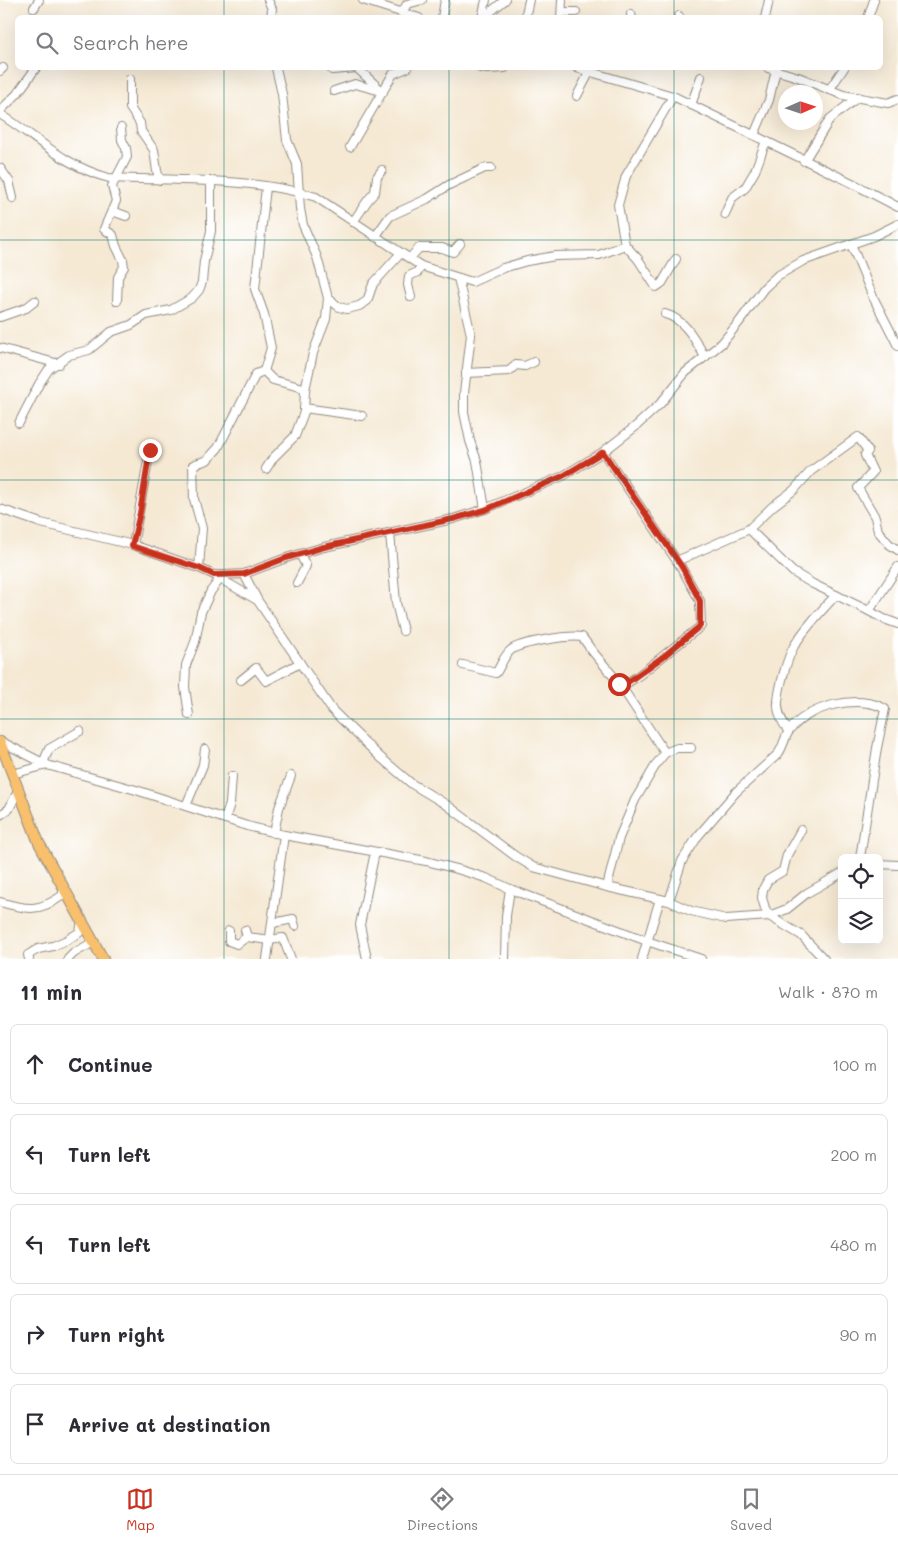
<!DOCTYPE html>
<meta charset="utf-8">
<style>
body{margin:0;font-family:Mali,sans-serif;background:#f2f2f3;color:#2b2b33}
.controls{position:absolute;right:15px;bottom:15px;display:grid;overflow:hidden;border-radius:8px;box-shadow:0 5px 20px #0002}
.controls button{width:45px;height:45px;display:grid;place-items:center;padding:0;border:0;border-bottom:1px solid #e1e1e2;background:#fff;color:#2b2b33;font:25px sans-serif}
.compass{position:absolute;left:778px;top:85px;width:45px;height:45px;border-radius:50%;background:#fff;box-shadow:0 5px 20px #0002;rotate:87deg}
.stop{position:absolute;width:15px;height:15px;margin:-11px;border:4px solid #c8321e;border-radius:50%;background:#fff}
.stop.end{background:#c8321e;border-color:#fff;box-shadow:0 1px 5px #0008}
.list{margin:0;padding:0;list-style:none}
h2{display:flex;justify-content:space-between;align-items:center;height:65px;margin:0;padding:0 20px;font-size:21px}
h2 small{font-size:16px;font-weight:400;color:#7c7c81}
.list li{display:grid;grid-template-columns:32px 1fr auto;gap:15px;align-items:center;box-sizing:border-box;height:80px;margin:0 10px 10px;padding:0 10px;border:1px solid #e1e1e2;border-radius:8px}
.list b{display:block;font-size:19px;white-space:nowrap}
.list em{font-size:16px;font-style:normal;color:#7c7c81}
.icon{flex:none;width:28px;height:28px;fill:none;stroke:currentColor;stroke-width:2;stroke-linecap:round;stroke-linejoin:round}
.map{position:relative;flex:none;width:898px;height:959px;overflow:hidden}
.search{position:absolute;background:#fff;box-shadow:0 5px 20px #0002;left:15px;right:15px;top:15px;height:55px;display:flex;align-items:center;gap:12px;box-sizing:border-box;padding:0 18px;border-radius:8px;color:#7c7c81;font-size:19px}
.sheet{height:515px;background:#fff}
nav{display:flex;justify-content:space-around;align-items:center;box-sizing:border-box;height:70px;border-top:1px solid #e1e1e2;background:#fff;font-size:14px;color:#7c7c81}
nav a{display:grid;justify-items:center;gap:2px}
nav .on{color:#c8321e}
.map>svg:first-child{display:block}
.lines{fill:none;stroke-linecap:round;stroke-linejoin:round}
.minor-casing{stroke:#908a80;stroke-width:10}
.major-casing{stroke:#908a80;stroke-width:12}
.minor{stroke:#fff;stroke-width:8}
.major{stroke:#f8bf6c;stroke-width:10}
.route{stroke:#c8321e;stroke-width:6}
.grid{fill:none;stroke:#0f766e;stroke-width:1;stroke-opacity:0.55}
</style>
<div class="map">
<svg width="898" height="959" viewBox="0 0 898 959">
<rect width="100%" height="100%" fill="#fff"/>
<filter id="ink" filterUnits="userSpaceOnUse"><feTurbulence type="fractalNoise" baseFrequency=".02" numOctaves="2"/><feDisplacementMap in="SourceGraphic" scale="10" xChannelSelector="R" yChannelSelector="G"/><feConvolveMatrix kernelMatrix="1 2 1 2 8 2 1 2 1" color-interpolation-filters="sRGB"/></filter>
<filter id="wash" filterUnits="userSpaceOnUse"><feTurbulence type="fractalNoise" baseFrequency=".0096" numOctaves="4" result="noise"/><feDisplacementMap in="SourceGraphic" scale="20" xChannelSelector="R" yChannelSelector="G"/><feGaussianBlur stdDeviation="1.12" result="paint"/><feColorMatrix in="noise" values="0 0 0 0 0 0 0 0 0 0 0 0 0 0 0 0 0 1.4 0 .05"/><feComposite in="paint" operator="in"/></filter>
<g filter="url(#wash)">
<rect width="100%" height="100%" fill="#f5e9d4"/>
</g>
<g filter="url(#ink)">
<g class="lines">
<defs>
<g id="minor">
<polyline points="268,0 272,9 271,18"/>
<polyline points="363,0 419,18"/>
<polyline points="34,8 39,0"/>
<polyline points="562,12 576,12"/>
<polyline points="402,13 407,4 422,0"/>
<polyline points="631,14 632,18"/>
<polyline points="442,18 445,0"/>
<polyline points="482,18 486,0"/>
<polyline points="483,18 505,0"/>
<polyline points="525,18 529,0"/>
<polyline points="561,18 562,0"/>
<polyline points="678,18 679,16"/>
<polyline points="765,18 769,0"/>
<polyline points="868,18 874,0"/>
<polyline points="480,68 487,69 505,68"/>
<polyline points="577,68 673,96 850,182 898,207"/>
<polyline points="768,68 798,77 843,95 888,103 898,99"/>
<polyline points="332,70 357,68 383,92"/>
<polyline points="0,71 3,68"/>
<polyline points="130,79 130,108 140,123 141,131 154,150 157,171 160,180"/>
<polyline points="829,90 844,68"/>
<polyline points="334,91 355,84 381,91"/>
<polyline points="577,96 590,71"/>
<polyline points="673,96 626,176 618,205 625,245 638,259 656,287 662,283 676,259"/>
<polyline points="691,105 701,77"/>
<polyline points="0,111 17,94 36,68"/>
<path d="M 0,114 C 38,138 64,166 109,178 C 175,181 253,177 316,197 L 421,266 L 472,282 L 503,268 L 527,261 L 555,256 L 599,255 L 625,245"/>
<polyline points="754,135 769,100 776,70"/>
<polyline points="350,147 393,74 407,68"/>
<polyline points="804,161 830,119 858,97"/>
<polyline points="0,168 9,181 13,198"/>
<polyline points="112,211 126,216"/>
<polyline points="725,214 732,198 745,188 755,171 766,141"/>
<polyline points="353,222 368,200 375,192 377,177 382,170"/>
<polyline points="375,237 390,216 427,199 449,185 485,168 491,168"/>
<polyline points="851,244 873,297 898,346"/>
<polyline points="410,258 419,248 442,248 453,252 460,244"/>
<polyline points="458,278 471,335 464,393 464,412 470,441 477,461 485,509"/>
<polyline points="411,297 408,285 409,276 418,272 421,266"/>
<polyline points="328,298 339,307 347,309 359,306 367,301 373,284 401,253"/>
<polyline points="117,301 118,277 124,267 123,260 116,246 113,235 104,229 116,201 112,186 127,157 126,148 122,140 121,128"/>
<path d="M 665,314 C 686,320 695,340 705,357"/>
<polyline points="0,317 26,308 35,301"/>
<polyline points="0,348 59,364"/>
<polyline points="264,371 271,348 264,314 255,289 266,187"/>
<polyline points="466,373 509,371 516,365 525,366 534,362"/>
<polyline points="304,408 362,416"/>
<polyline points="19,423 39,384 49,369 69,355 89,350 111,332 131,325 146,315 171,310 192,298 199,290 202,282 204,261 211,231 211,182"/>
<polyline points="603,452 681,567 700,601 701,626 638,676 621,687"/>
<polyline points="266,469 273,458 295,436 304,412 305,390 313,353 326,319 328,298 317,257 303,225 300,209 297,164 287,140 282,94 276,68"/>
<polyline points="0,509 41,523 133,545 199,568 214,575 223,575 244,574 286,558 324,547 453,519 485,509 563,476 603,452 635,427 660,404 685,373 722,343 740,321 764,288 777,276 803,261 874,236 898,224"/>
<polyline points="749,529 773,506 794,490 811,471 858,437 868,451 865,455 873,472 858,488 875,517 878,531 889,544 898,550"/>
<polyline points="390,533 396,603 403,631"/>
<polyline points="133,545 150,450"/>
<polyline points="677,561 749,529 793,572 813,584 836,595"/>
<polyline points="199,568 202,528 194,499 193,465 207,460 218,448 256,374 264,371 273,380 300,387 305,390"/>
<polyline points="244,574 258,601 332,710 380,757 412,784 447,805 515,856 533,867 607,887 669,901 691,911 726,919 769,916 787,909 807,893 842,873"/>
<polyline points="217,577 257,600"/>
<polyline points="297,583 306,566 300,554"/>
<polyline points="869,611 884,619 898,624"/>
<path d="M 463,665 L 496,673 C 501,666 504,655 511,650 C 521,642 570,635 582,637 L 593,652 L 619,683 L 665,753"/>
<polyline points="241,680 256,668 266,681 300,663"/>
<polyline points="189,715 185,687 186,665 195,642 201,612 211,591 220,579"/>
<path d="M 788,731 C 783,723 777,713 778,702 C 779,687 787,659 794,646 C 805,628 821,611 836,595 L 869,611 L 898,567"/>
<polyline points="0,741 47,765 136,790 247,826 284,835 426,861 457,869 486,878 510,889 647,941 701,959"/>
<polyline points="43,763 49,749 80,731"/>
<polyline points="12,774 47,765"/>
<polyline points="186,806 203,765 205,749"/>
<polyline points="0,815 9,809 19,789"/>
<polyline points="225,819 230,804 232,776"/>
<polyline points="801,830 787,855 783,871 768,880 763,889 762,898 765,908 769,916 801,935 824,959"/>
<polyline points="274,833 279,808 291,776"/>
<polyline points="879,864 898,865"/>
<polyline points="607,887 619,838 635,800 657,763 665,753 677,748 691,748"/>
<path d="M 669,901 L 682,861 L 698,836 L 736,792 L 778,754 C 784,746 784,737 790,730 C 808,706 860,693 885,709 L 877,748 L 860,858"/>
<path d="M 0,902 C 27,910 40,912 63,895 L 63,888"/>
<polyline points="273,923 293,919 295,926"/>
<polyline points="245,930 247,937 270,940 283,938 291,959"/>
<polyline points="229,931 229,941 237,944 247,937"/>
<polyline points="29,959 28,955 38,949 53,946 67,940 80,932 82,921"/>
<polyline points="68,959 74,953 90,944 90,938"/>
<polyline points="267,959 284,835"/>
<polyline points="367,959 360,925 375,852"/>
<polyline points="505,959 506,916 510,889"/>
<polyline points="642,959 660,899"/>
</g>
<polyline id="major" points="0,742 39,843 103,959"/>
</defs>
<use href="#minor" class="minor-casing"/>
<use href="#major" class="major-casing"/>
<use href="#minor" class="minor"/>
<use href="#major" class="major"/>
</g>
</g>
<g class="lines" filter="url(#ink)">
<polyline class="route" points="150,450 140,513 132,546 199,568 214,575 244,574 286,558 324,547 453,519 485,510 563,476 603,452 682,567 700,601 700,626 664,656 621,687 619,684"/>
</g>
<path class="grid" d="M 224,0 L 224,18M 449,0 L 449,18M 674,0 L 674,18M 224,68 L 224,959M 449,68 L 449,959M 674,68 L 674,959M 0,240 L 898,240M 0,480 L 898,480M 0,719 L 898,719"/>
</svg>
<div class="controls">
<button><svg class="icon" aria-label="locate" viewBox="0 0 24 24"><circle cx="12" cy="12" r="6"/><path d="M12 2v4M12 18v4M2 12h4M18 12h4"/></svg></button>
<button><svg class="icon" aria-label="layers" viewBox="0 0 24 24"><path d="M12 4l9 5-9 5-9-5zM3 14l9 5 9-5"/></svg></button>
</div>
<svg class="compass" viewBox="-18 -18 36 36"><path d="M0-13l5 13h-10z" fill="#e53935"/><path d="M0 13l5-13h-10z" fill="#7c7c81"/></svg>
<div class="stop" style="left:619px;top:684px"></div>
<div class="stop end" style="left:150px;top:450px"></div>
<div class="search"><svg class="icon" aria-label="search" viewBox="0 0 24 24"><circle cx="10" cy="10" r="6"/><path d="M15 15l6 6"/></svg>Search here</div>
</div>
<section class="sheet">
<h2>11 min<small>Walk · 870 m</small></h2>
<ul class="list">
<li><svg class="icon" aria-label="ahead" viewBox="0 0 24 24"><path d="M12 20V5M6 11l6-6 6 6"/></svg><div><b>Continue</b></div><em>100 m</em></li>
<li><svg class="icon" aria-label="left" viewBox="0 0 24 24"><path d="M17 20v-9H6M10 6l-5 5 5 5"/></svg><div><b>Turn left</b></div><em>200 m</em></li>
<li><svg class="icon" aria-label="left" viewBox="0 0 24 24"><path d="M17 20v-9H6M10 6l-5 5 5 5"/></svg><div><b>Turn left</b></div><em>480 m</em></li>
<li><svg class="icon" aria-label="right" viewBox="0 0 24 24"><path d="M7 20v-9h11M14 6l5 5-5 5"/></svg><div><b>Turn right</b></div><em>90 m</em></li>
<li><svg class="icon" aria-label="arrive" viewBox="0 0 24 24"><path d="M6 21V4h12l-3 4 3 4H6"/></svg><div><b>Arrive at destination</b></div></li>
</ul>
</section>
<nav>
<a class="on"><svg class="icon" aria-label="map" viewBox="0 0 24 24"><path d="M3 6l6-2 6 2 6-2v14l-6 2-6-2-6 2zM9 4v14M15 6v14"/></svg>Map</a>
<a><svg class="icon" aria-label="directions" viewBox="0 0 24 24"><path d="M12 3l9 9-9 9-9-9zM9 14v-3h6M13 9l2 2-2 2"/></svg>Directions</a>
<a><svg class="icon" aria-label="saved" viewBox="0 0 24 24"><path d="M7 4h10v16l-5-4-5 4z"/></svg>Saved</a>
</nav>
